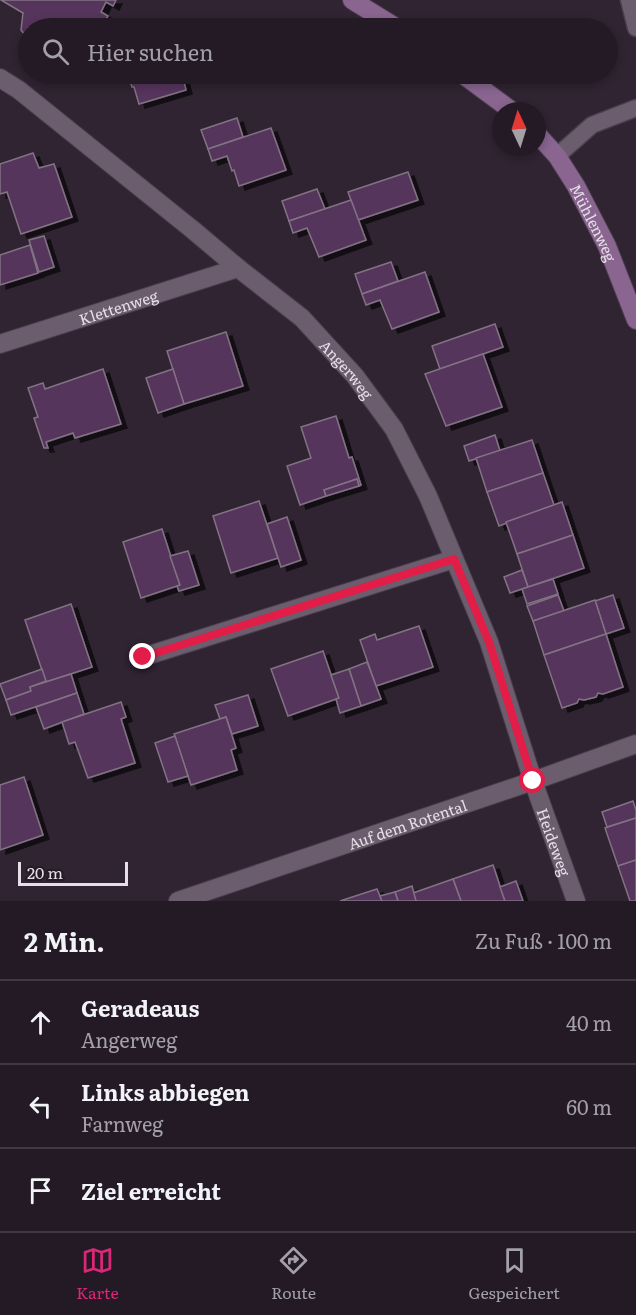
<!DOCTYPE html>
<html lang="de">
<meta charset="utf-8">
<style>
body{margin:0;font-family:Literata,serif;background:#302732;color:#f1f3f6}
.compass{position:absolute;left:492px;top:102px;width:54px;height:54px;border-radius:50%;background:#241a26;box-shadow:0 3px 9px #0003;rotate:356deg}
.scale{position:absolute;left:18px;bottom:15px;width:110px;box-sizing:border-box;padding-left:6px;border:3px solid #e6dee8;border-top:0;font-size:16px;line-height:21px;white-space:nowrap;color:#e6dee8;-webkit-text-stroke:4px #261a28;paint-order:stroke}
.stop{position:absolute;width:18px;height:18px;margin:-14px;border:4px solid #e11d48;border-radius:50%;background:#fff}
.stop.end{background:#e11d48;border-color:#fff;box-shadow:0 2px 6px #0008}
.list{margin:0;padding:0;list-style:none}
h2{display:flex;justify-content:space-between;align-items:center;height:78px;margin:0;padding:0 24px;font-size:26px}
h2 small{font-size:20px;font-weight:400;color:#a3a1a7}
.list li{display:grid;grid-template-columns:39px 1fr auto;gap:18px;align-items:center;box-sizing:border-box;height:84px;padding:0 24px;border-top:2px solid #413843}
.list b{display:block;font-size:22px;white-space:nowrap}
.list p{margin:0;font-size:20px;white-space:nowrap;color:#a3a1a7}
.list em{font-size:20px;font-style:normal;color:#a3a1a7}
.icon{flex:none;width:33px;height:33px;fill:none;stroke:currentColor;stroke-width:2;stroke-linecap:round;stroke-linejoin:round}
.map{position:relative;flex:none;width:636px;height:901px;overflow:hidden}
.search{position:absolute;background:#241a26;box-shadow:0 3px 9px #0003;left:18px;right:18px;top:18px;height:66px;display:flex;align-items:center;gap:15px;box-sizing:border-box;padding:0 21px;border-radius:33px;color:#a3a1a7;font-size:22px}
.sheet{height:330px;background:#241a26}
nav{display:flex;justify-content:space-around;align-items:center;box-sizing:border-box;height:84px;border-top:2px solid #413843;background:#241a26;font-size:16px;color:#a3a1a7}
nav a{display:grid;justify-items:center;gap:3px}
nav .on{color:#db2777}
.map>svg:first-child{display:block}
.building{fill:#56345c;stroke:#827384;stroke-width:1.5;filter:url(#shadow)}
.lines{fill:none;stroke-linecap:round;stroke-linejoin:round}
.lane-casing{stroke:#493e4b;stroke-width:19}
.street-casing{stroke:#493e4b;stroke-width:20}
.secondary-casing{stroke:#493e4b;stroke-width:20}
.lane{stroke:#6b5d6e;stroke-width:16}
.street{stroke:#6b5d6e;stroke-width:18}
.secondary{stroke:#896590;stroke-width:18}
.route{stroke:#e11d48;stroke-width:8}
.labels{text-anchor:middle;dominant-baseline:central;stroke-width:4.5;stroke-linejoin:round;paint-order:stroke}
.street-label{font-size:15px;fill:#e6dee8;stroke:#261a28}
</style>
<div class="map">
<svg width="636" height="901" viewBox="0 0 636 901">
<defs>
<filter id="shadow"><feDropShadow dx="6" dy="4" stdDeviation="0" flood-color="#0009"/></filter>
</defs>
<rect width="100%" height="100%" fill="#302332"/>
<g class="building">
<polygon points="1,0 116,0 113,6 106,2 101,12 108,16 100,28 28,28 28,39 21,30 23,13"/>
<polygon points="111,74 182,74 186,90 139,104 134,87 132,87 128,75 113,79"/>
<polygon points="237,118 243,137 208,149 201,130"/>
<polygon points="271,128 286,170 239,186 234,170 232,171 227,156 212,161 208,149"/>
<polygon points="33,153 39,168 54,164 72,217 21,234 7,192 0,194 0,164"/>
<polygon points="408,172 418,200 358,220 348,192"/>
<polygon points="317,189 325,209 289,221 282,201"/>
<polygon points="351,200 366,240 319,257 307,228 293,233 289,221"/>
<polygon points="44,236 54,267 39,272 29,240"/>
<polygon points="30,245 38,273 0,285 0,255"/>
<polygon points="391,262 398,281 362,294 355,274"/>
<polygon points="425,272 439,312 392,329 380,300 366,305 362,294"/>
<polygon points="495,324 503,347 440,369 432,346"/>
<polygon points="226,332 243,386 184,404 167,351"/>
<polygon points="483,354 502,407 446,426 425,374"/>
<polygon points="103,369 121,424 75,438 73,433 46,442 48,448 44,448 34,418 38,417 28,388 43,383 45,389"/>
<polygon points="173,369 184,404 158,413 146,378"/>
<polygon points="336,416 349,458 352,457 361,485 359,486 357,479 324,490 326,496 300,505 287,466 311,458 301,427"/>
<polygon points="495,435 500,451 469,461 464,446"/>
<polygon points="532,440 543,473 487,492 476,458"/>
<polygon points="543,473 554,505 499,526 487,492"/>
<polygon points="357,479 359,486 326,496 324,490"/>
<polygon points="259,501 278,558 231,573 213,516"/>
<polygon points="562,502 573,535 517,554 506,522"/>
<polygon points="287,517 301,560 281,567 267,524"/>
<polygon points="162,529 180,585 141,598 123,542"/>
<polygon points="573,535 584,568 528,587 517,554"/>
<polygon points="188,551 199,585 179,591 177,586 180,585 170,556"/>
<polygon points="522,570 528,587 510,593 504,577"/>
<polygon points="553,579 558,594 527,604 522,589"/>
<polygon points="558,595 564,611 533,621 527,606"/>
<polygon points="613,595 624,628 606,634 595,601"/>
<polygon points="595,600 606,634 544,655 533,621"/>
<polygon points="71,604 92,667 46,682 25,620"/>
<polygon points="419,626 433,667 376,686 360,640 375,634 377,640"/>
<polygon points="606,634 623,687 603,694 598,693 596,697 584,700 579,699 577,703 562,708 544,655"/>
<polygon points="323,651 339,698 288,716 271,669"/>
<polygon points="367,662 381,699 361,706 349,669"/>
<polygon points="42,669 46,681 30,687 31,691 6,700 0,684"/>
<polygon points="349,669 361,706 340,713 336,699 339,698 331,675"/>
<polygon points="71,674 77,693 11,715 6,700 31,691 30,687"/>
<polygon points="77,693 84,714 44,729 36,707"/>
<polygon points="248,695 258,726 232,734 226,717 220,719 215,705"/>
<polygon points="121,702 126,717 121,719 135,763 88,778 75,742 69,744 62,722"/>
<polygon points="226,717 236,748 231,750 237,770 191,785 174,734"/>
<polygon points="175,736 188,776 168,782 155,743"/>
<polygon points="24,777 43,835 0,850 0,785"/>
<polygon points="633,801 636,810 636,818 607,827 602,812"/>
<polygon points="636,818 636,860 618,866 605,828"/>
<polygon points="636,860 636,901 630,901 618,866"/>
<polygon points="493,865 505,901 461,901 453,879"/>
<polygon points="453,879 461,901 416,901 413,893"/>
<polygon points="516,881 523,901 505,901 500,887"/>
<polygon points="412,886 416,901 398,901 395,892"/>
<polygon points="377,889 382,901 340,901"/>
<polygon points="395,892 398,901 382,901 380,896"/>
</g>
<g class="lines">
<defs>
<g id="lane">
<polyline points="629,0 636,28"/>
<polyline points="557,156 592,125 636,108"/>
</g>
<g id="street">
<path id="s1" d="M 0,78 L 19,90 L 193,230 L 238,268 L 302,318 L 355,376 L 394,429 L 428,496 L 489,642 L 533,781 L 576,901"/>
<path id="s2" d="M 0,344 L 238,268"/>
<polyline points="143,657 454,559"/>
<path id="s3" d="M 178,901 L 533,781 L 636,744"/>
</g>
<g id="secondary">
<polyline points="352,0 397,28"/>
<polyline points="462,74 512,111"/>
<path id="s4" d="M 537,134 L 557,156 L 576,186 L 607,246 L 636,320"/>
</g>
</defs>
<use href="#lane" class="lane-casing"/>
<use href="#street" class="street-casing"/>
<use href="#secondary" class="secondary-casing"/>
<use href="#lane" class="lane"/>
<use href="#street" class="street"/>
<use href="#secondary" class="secondary"/>
</g>
<g class="lines">
<polyline class="route" points="143,657 454,559 489,642 533,781"/>
</g>
<g class="labels">
<g class="street-label">
<text stroke="none"><textPath href="#s4" startOffset="106">Mühlenweg</textPath></text>
<text stroke="none"><textPath href="#s2" startOffset="124">Klettenweg</textPath></text>
<text stroke="none"><textPath href="#s1" startOffset="454">Angerweg</textPath></text>
<text stroke="none"><textPath href="#s3" startOffset="242">Auf dem Rotental</textPath></text>
<text stroke="none"><textPath href="#s1" startOffset="974">Heideweg</textPath></text>
</g>
</g>
</svg>
<svg class="compass" viewBox="-18 -18 36 36"><path d="M0-13l5 13h-10z" fill="#e53935"/><path d="M0 13l5-13h-10z" fill="#a3a1a7"/></svg>
<div class="scale">20 m</div>
<div class="stop" style="left:533px;top:781px"></div>
<div class="stop end" style="left:143px;top:657px"></div>
<div class="search"><svg class="icon" aria-label="search" viewBox="0 0 24 24"><circle cx="10" cy="10" r="6"/><path d="M15 15l6 6"/></svg>Hier suchen</div>
</div>
<section class="sheet">
<h2>2 Min.<small>Zu Fuß · 100 m</small></h2>
<ul class="list">
<li><svg class="icon" aria-label="ahead" viewBox="0 0 24 24"><path d="M12 20V5M6 11l6-6 6 6"/></svg><div><b>Geradeaus</b><p>Angerweg</p></div><em>40 m</em></li>
<li><svg class="icon" aria-label="left" viewBox="0 0 24 24"><path d="M17 20v-9H6M10 6l-5 5 5 5"/></svg><div><b>Links abbiegen</b><p>Farnweg</p></div><em>60 m</em></li>
<li><svg class="icon" aria-label="arrive" viewBox="0 0 24 24"><path d="M6 21V4h12l-3 4 3 4H6"/></svg><div><b>Ziel erreicht</b></div></li>
</ul>
</section>
<nav>
<a class="on"><svg class="icon" aria-label="map" viewBox="0 0 24 24"><path d="M3 6l6-2 6 2 6-2v14l-6 2-6-2-6 2zM9 4v14M15 6v14"/></svg>Karte</a>
<a><svg class="icon" aria-label="directions" viewBox="0 0 24 24"><path d="M12 3l9 9-9 9-9-9zM9 14v-3h6M13 9l2 2-2 2"/></svg>Route</a>
<a><svg class="icon" aria-label="saved" viewBox="0 0 24 24"><path d="M7 4h10v16l-5-4-5 4z"/></svg>Gespeichert</a>
</nav>
